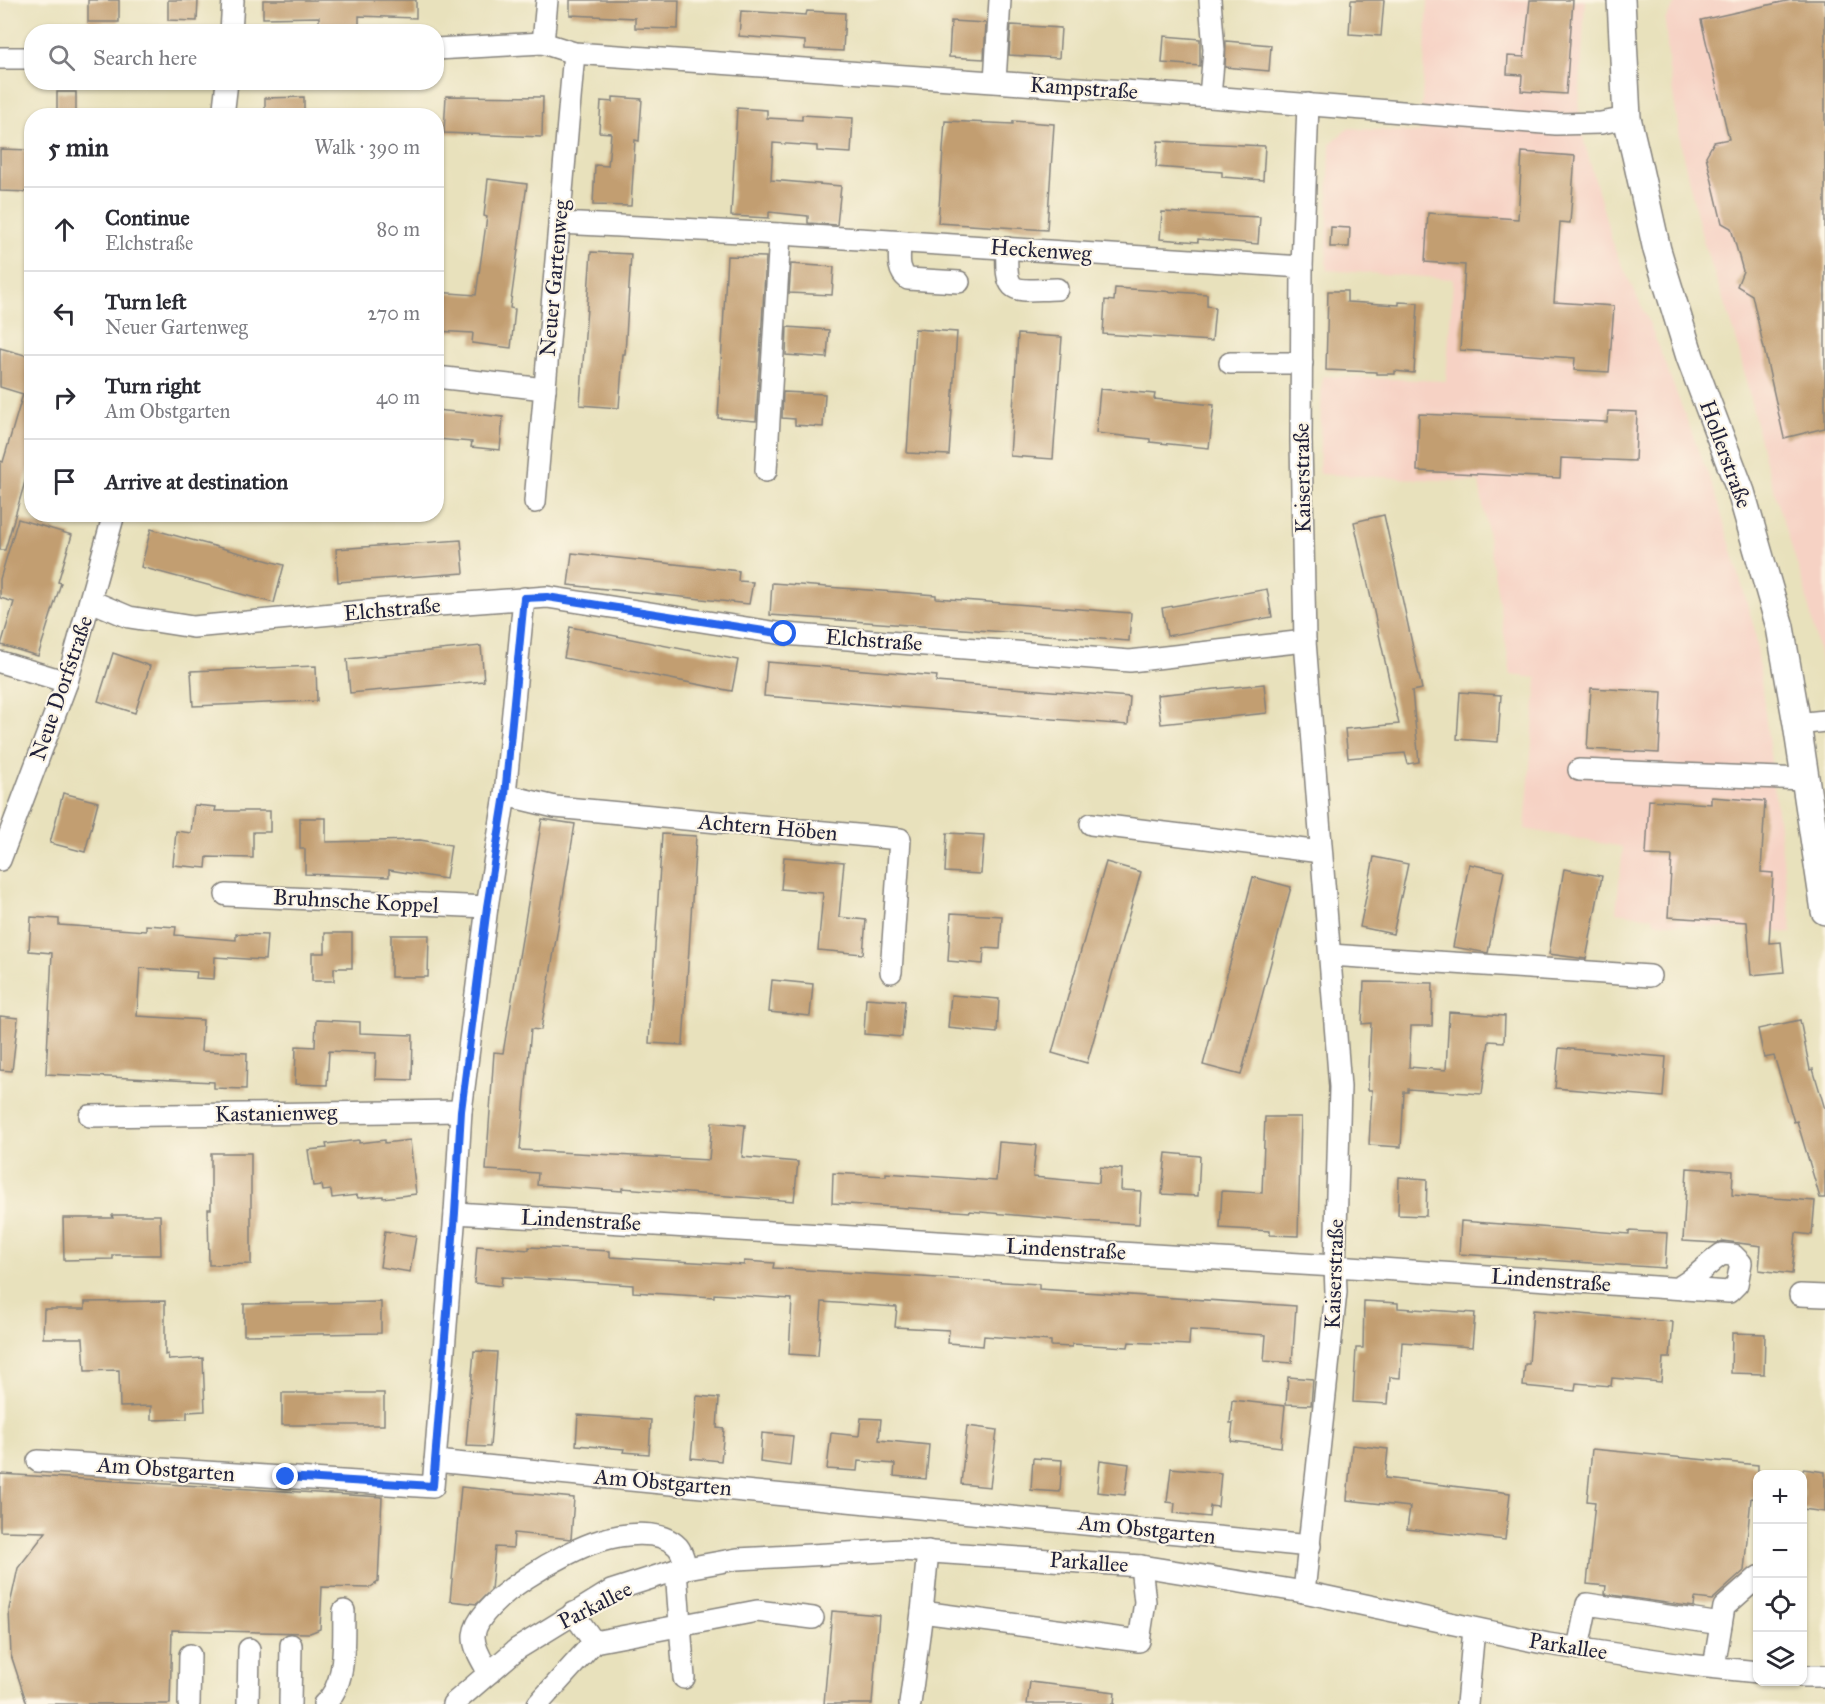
<!DOCTYPE html>
<meta charset="utf-8">
<style>
body{margin:0;font-family:"IM FELL Great Primer",serif;background:#f7f7f7;color:#2b2b33}
.controls{position:absolute;right:18px;bottom:18px;display:grid;overflow:hidden;border-radius:12px;box-shadow:0 2px 4px #0004}
.controls button{width:54px;height:54px;display:grid;place-items:center;padding:0;border:0;border-bottom:2px solid #e1e1e2;background:#fff;color:#2b2b33;font:30px sans-serif}
.stop{position:absolute;width:18px;height:18px;margin:-14px;border:4px solid #2563eb;border-radius:50%;background:#fff}
.stop.end{background:#2563eb;border-color:#fff;box-shadow:0 2px 6px #0008}
.list{margin:0;padding:0;list-style:none}
h2{display:flex;justify-content:space-between;align-items:center;height:78px;margin:0;padding:0 24px;font-size:26px}
h2 small{font-size:20px;font-weight:400;color:#7c7c81}
.list li{display:grid;grid-template-columns:39px 1fr auto;gap:18px;align-items:center;box-sizing:border-box;height:84px;padding:0 24px;border-top:2px solid #e1e1e2}
.list b{display:block;font-size:22px;white-space:nowrap}
.list p{margin:0;font-size:20px;white-space:nowrap;color:#7c7c81}
.list em{font-size:20px;font-style:normal;color:#7c7c81}
.icon{flex:none;width:33px;height:33px;fill:none;stroke:currentColor;stroke-width:2;stroke-linecap:round;stroke-linejoin:round}
.map{position:relative;flex:none;width:1825px;height:1704px;overflow:hidden}
.search{position:absolute;background:#fff;box-shadow:0 2px 4px #0004;left:24px;top:24px;width:420px;height:66px;display:flex;align-items:center;gap:15px;box-sizing:border-box;padding:0 21px;border-radius:24px;color:#7c7c81;font-size:22px}
.panel{position:absolute;background:#fff;box-shadow:0 2px 4px #0004;left:24px;top:108px;width:420px;height:414px;border-radius:24px}
.map>svg:first-child{display:block}
.built{fill:#f6d2c4}
.building{fill:#c29e71}
.lines{fill:none;stroke-linecap:round;stroke-linejoin:round}
.minor-casing{stroke:#85827c;stroke-width:24}
.major-casing{stroke:#85827c;stroke-width:30}
.minor{stroke:#fff;stroke-width:21}
.major{stroke:#fff;stroke-width:27}
.route{stroke:#2563eb;stroke-width:8}
.labels{text-anchor:middle;dominant-baseline:central;stroke-width:4.5;stroke-linejoin:round;paint-order:stroke}
.street-label{font-size:22px;fill:#22223b;stroke:#fcf5e5}
</style>
<div class="map">
<svg width="1825" height="1704" viewBox="0 0 1825 1704">
<rect width="100%" height="100%" fill="#fcf5e5"/>
<filter id="ink" filterUnits="userSpaceOnUse"><feTurbulence type="fractalNoise" baseFrequency=".0167" numOctaves="2"/><feDisplacementMap in="SourceGraphic" scale="12" xChannelSelector="R" yChannelSelector="G"/><feConvolveMatrix kernelMatrix="1 2 1 2 8 2 1 2 1" color-interpolation-filters="sRGB"/></filter>
<filter id="wash" filterUnits="userSpaceOnUse"><feTurbulence type="fractalNoise" baseFrequency=".008" numOctaves="4" result="noise"/><feDisplacementMap in="SourceGraphic" scale="24" xChannelSelector="R" yChannelSelector="G"/><feGaussianBlur stdDeviation="1.35" result="paint"/><feColorMatrix in="noise" values="0 0 0 0 0 0 0 0 0 0 0 0 0 0 0 0 0 1.4 0 .05"/><feComposite in="paint" operator="in"/></filter>
<g filter="url(#wash)">
<rect width="100%" height="100%" fill="#e8e1bc"/>
<g class="built">
<polygon points="1428,0 1585,0 1579,110 1583,137 1614,248 1648,320 1716,495 1755,631 1792,933 1655,922 1652,917 1616,912 1623,847 1525,829 1537,678 1511,675 1479,482 1319,474 1322,376 1446,381 1453,279 1326,270 1330,144 1348,128 1420,133"/>
<polygon points="1677,0 1825,0 1825,680 1805,590 1764,458 1735,334 1703,241 1683,156 1669,69 1665,20"/>
</g>
<g id="blocks">
<g class="building">
<rect x="88" y="0" width="31" height="22"/>
<polygon points="168,0 198,0 197,21 168,20"/>
<polygon points="263,0 416,0 416,18 359,16 359,28 319,29 319,17 263,18"/>
<polygon points="570,0 679,0 678,29 635,28 635,18 570,15"/>
<polygon points="1351,0 1384,0 1381,36 1349,34"/>
<polygon points="1530,0 1573,0 1566,94 1521,91 1522,75 1507,74 1508,56 1524,57"/>
<polygon points="1791,0 1825,0 1825,428 1784,438 1752,295 1737,286 1743,271 1731,228 1722,223 1706,156 1714,142 1729,139 1701,20"/>
<polygon points="741,11 806,15 807,11 845,13 843,51 805,49 805,41 739,36"/>
<polygon points="951,21 986,23 984,59 949,57"/>
<polygon points="1011,25 1061,28 1059,58 1009,55"/>
<polygon points="1164,36 1200,39 1200,66 1162,63"/>
<polygon points="1226,41 1271,45 1269,71 1225,67"/>
<rect x="57" y="92" width="19" height="24"/>
<polygon points="446,96 543,97 542,137 444,133"/>
<polygon points="304,97 304,116 265,116 265,98"/>
<polygon points="613,97 642,99 639,141 635,140 631,206 593,205 595,165 608,166 611,133 599,132 601,101 613,102"/>
<polygon points="737,108 767,110 767,118 802,120 802,115 853,118 851,153 817,151 817,146 773,143 771,180 841,186 837,225 808,223 808,216 769,212 769,218 731,216"/>
<polygon points="945,121 1013,124 1013,121 1054,124 1047,230 938,223"/>
<polygon points="1158,141 1265,146 1263,180 1222,177 1222,172 1156,167"/>
<polygon points="0,149 31,150 31,192 0,191"/>
<polygon points="1522,152 1575,156 1570,223 1560,222 1554,302 1614,306 1609,372 1574,370 1575,358 1460,350 1465,265 1425,262 1428,213 1518,219"/>
<polygon points="488,179 527,184 510,308 515,309 511,348 472,343 473,333 436,331 436,292 476,295 487,217 484,216"/>
<polygon points="1162,212 1260,217 1258,244 1198,239 1198,242 1160,239"/>
<polygon points="1331,227 1350,228 1349,247 1330,247"/>
<polygon points="591,252 631,254 625,354 623,354 619,408 580,405"/>
<polygon points="727,256 766,257 756,421 718,418"/>
<polygon points="791,264 834,267 832,295 789,293"/>
<polygon points="1115,288 1207,294 1207,306 1215,307 1212,341 1103,334 1105,300 1114,301"/>
<polygon points="1328,291 1347,291 1347,302 1399,305 1399,302 1418,303 1414,373 1395,371 1395,374 1376,374 1376,372 1326,370"/>
<polygon points="787,327 829,330 827,358 786,355"/>
<polygon points="915,329 957,332 949,455 907,453"/>
<polygon points="1018,334 1062,337 1053,459 1010,456"/>
<polygon points="0,348 32,357 32,458 5,550 0,550 0,461 3,462 23,394 0,387"/>
<polygon points="1100,389 1155,394 1154,399 1214,405 1209,448 1150,442 1150,439 1096,433"/>
<polygon points="783,392 825,394 823,427 795,425 795,419 782,418"/>
<polygon points="436,410 503,417 500,450 471,447 472,442 436,439"/>
<polygon points="1608,411 1637,412 1635,461 1561,458 1560,478 1417,471 1419,414 1607,422"/>
<polygon points="1384,515 1422,689 1412,691 1419,762 1408,764 1405,753 1348,758 1345,729 1399,724 1354,522"/>
<polygon points="18,519 72,535 58,582 61,583 38,656 1,645 14,602 0,598 0,579"/>
<polygon points="151,529 284,565 274,603 141,567"/>
<polygon points="461,540 464,573 338,582 336,549"/>
<polygon points="572,553 739,571 738,581 753,582 749,604 568,585"/>
<polygon points="772,583 936,595 936,598 1131,613 1129,641 770,615"/>
<polygon points="1267,589 1272,617 1167,636 1162,608"/>
<polygon points="570,627 738,660 732,691 564,658"/>
<polygon points="481,646 484,681 350,693 347,659"/>
<polygon points="113,653 150,666 135,713 98,701"/>
<polygon points="767,662 937,676 936,682 1130,697 1128,725 764,696"/>
<polygon points="316,666 317,701 193,706 191,671"/>
<polygon points="1264,684 1267,713 1161,724 1157,695"/>
<polygon points="1591,688 1662,692 1659,753 1587,749"/>
<polygon points="1460,692 1501,695 1498,742 1457,739"/>
<polygon points="63,793 98,802 85,852 50,843"/>
<polygon points="1711,797 1765,801 1761,872 1773,873 1769,943 1781,942 1784,972 1751,975 1747,922 1668,917 1672,856 1646,855 1649,800 1711,804"/>
<polygon points="194,805 216,807 215,811 270,811 270,832 253,832 253,858 207,857 206,868 173,865 176,831 191,833"/>
<polygon points="300,818 326,818 326,842 420,840 451,845 446,879 389,870 389,877 305,874 305,849 300,849"/>
<polygon points="542,819 575,824 541,1030 531,1029 520,1150 709,1160 712,1122 745,1125 742,1157 798,1162 794,1201 622,1188 622,1191 537,1185 538,1173 486,1170 494,1052 503,1053"/>
<polygon points="947,833 984,835 981,874 945,872"/>
<polygon points="662,834 696,836 683,1045 649,1043"/>
<polygon points="784,857 844,862 839,917 866,920 863,954 818,950 823,893 781,889"/>
<polygon points="1374,857 1408,864 1393,934 1360,927"/>
<polygon points="1106,862 1141,872 1087,1063 1052,1053"/>
<polygon points="1469,864 1504,871 1488,953 1453,947"/>
<polygon points="1564,869 1602,876 1586,959 1549,954"/>
<polygon points="1253,877 1291,887 1241,1075 1203,1065"/>
<polygon points="951,913 1002,916 1000,949 984,948 983,964 948,961"/>
<polygon points="31,917 59,919 59,925 146,931 146,925 176,927 175,935 236,940 236,934 267,935 265,960 215,957 214,979 196,978 197,972 140,968 137,1016 203,1020 201,1051 247,1053 246,1089 214,1088 214,1082 46,1074 52,953 29,951"/>
<polygon points="325,933 352,933 352,968 334,968 334,981 312,981 312,953 325,953"/>
<polygon points="391,935 429,935 428,977 391,977"/>
<polygon points="772,980 813,984 810,1016 769,1012"/>
<polygon points="1364,982 1433,983 1432,1026 1411,1026 1409,1067 1446,1070 1449,1012 1505,1016 1504,1042 1489,1041 1482,1094 1408,1089 1408,1092 1404,1092 1401,1147 1369,1145 1372,1090 1368,1090 1371,1023 1362,1024"/>
<polygon points="951,995 999,999 997,1033 948,1028"/>
<polygon points="866,998 905,1001 902,1037 864,1034"/>
<polygon points="0,1016 18,1018 12,1071 0,1070"/>
<polygon points="316,1020 360,1022 360,1033 413,1035 412,1080 375,1079 376,1053 329,1051 327,1085 295,1084 296,1046 315,1047"/>
<polygon points="1800,1020 1810,1070 1813,1069 1825,1109 1825,1198 1820,1198 1797,1121 1794,1122 1774,1056 1764,1058 1758,1029"/>
<polygon points="1559,1048 1666,1057 1663,1097 1555,1088"/>
<polygon points="1265,1117 1301,1117 1298,1236 1270,1235 1270,1231 1220,1228 1222,1191 1262,1193"/>
<polygon points="359,1140 359,1143 385,1140 385,1143 410,1140 416,1194 383,1198 383,1196 358,1198 357,1195 332,1198 331,1190 323,1191 322,1185 313,1186 308,1150 327,1148 326,1144"/>
<polygon points="999,1142 1036,1145 1033,1177 1099,1183 1100,1167 1122,1169 1121,1190 1141,1191 1139,1224 1080,1221 970,1211 970,1212 832,1203 833,1173 886,1176 886,1173 996,1181"/>
<polygon points="211,1153 251,1153 251,1264 209,1265 208,1209 211,1209"/>
<polygon points="1166,1153 1200,1156 1198,1196 1162,1194"/>
<polygon points="1687,1168 1733,1171 1732,1195 1815,1201 1812,1235 1796,1233 1792,1274 1759,1270 1761,1246 1723,1241 1717,1243 1683,1241"/>
<polygon points="1399,1177 1427,1179 1426,1216 1398,1215"/>
<polygon points="112,1215 160,1215 161,1255 113,1255 113,1259 64,1260 63,1218 113,1218"/>
<polygon points="1461,1221 1629,1234 1629,1231 1667,1233 1665,1268 1459,1254"/>
<polygon points="385,1231 416,1236 410,1272 380,1267"/>
<polygon points="477,1246 529,1250 529,1247 610,1251 610,1257 744,1265 744,1261 774,1263 773,1268 1039,1284 1039,1289 1296,1306 1292,1363 1264,1361 1266,1335 1190,1330 1189,1345 1129,1342 1128,1347 1072,1344 1072,1347 1051,1346 1051,1341 984,1336 983,1346 948,1343 949,1330 895,1327 897,1307 822,1302 818,1356 789,1354 792,1299 714,1294 714,1297 633,1292 633,1285 555,1280 502,1277 501,1286 474,1283"/>
<polygon points="165,1301 165,1355 168,1354 169,1360 203,1358 205,1411 187,1412 187,1419 151,1420 151,1406 120,1407 119,1370 85,1371 83,1338 43,1338 44,1309 85,1309 85,1302"/>
<polygon points="1364,1301 1398,1303 1398,1308 1475,1313 1472,1347 1402,1342 1400,1378 1390,1377 1388,1404 1353,1402 1356,1348 1363,1348"/>
<polygon points="381,1302 381,1333 244,1335 244,1304"/>
<polygon points="1533,1310 1673,1322 1670,1358 1663,1358 1661,1382 1612,1378 1611,1386 1576,1383 1575,1391 1523,1386 1525,1364 1529,1364"/>
<polygon points="1732,1333 1765,1334 1764,1374 1731,1373"/>
<polygon points="474,1351 497,1352 490,1447 466,1446"/>
<polygon points="1288,1377 1313,1379 1311,1405 1286,1404"/>
<rect x="282" y="1393" width="102" height="32"/>
<polygon points="697,1396 719,1398 717,1428 724,1429 721,1461 691,1458"/>
<polygon points="1232,1400 1285,1406 1281,1447 1231,1441 1233,1423 1230,1423"/>
<polygon points="578,1415 651,1420 649,1454 623,1452 624,1449 576,1445"/>
<polygon points="861,1418 881,1419 879,1440 929,1445 926,1479 894,1476 895,1464 858,1461 857,1471 827,1469 831,1433 859,1436"/>
<polygon points="967,1426 997,1430 990,1487 961,1484"/>
<polygon points="762,1433 793,1436 790,1466 760,1462"/>
<polygon points="1352,1445 1388,1449 1385,1478 1510,1493 1505,1540 1407,1529 1410,1507 1347,1500"/>
<polygon points="1592,1449 1758,1465 1758,1499 1751,1498 1744,1571 1712,1600 1695,1598 1694,1607 1605,1594 1606,1586 1587,1584 1595,1502 1587,1501"/>
<polygon points="1033,1458 1062,1460 1060,1492 1031,1490"/>
<polygon points="1100,1460 1129,1464 1125,1495 1097,1492"/>
<polygon points="1171,1468 1221,1473 1218,1507 1210,1506 1209,1517 1174,1513 1175,1503 1167,1502"/>
<polygon points="1803,1469 1825,1472 1825,1512 1803,1509"/>
<polygon points="0,1474 382,1497 378,1582 369,1588 322,1587 320,1629 310,1633 172,1630 170,1704 27,1704 11,1655 9,1609 18,1568 46,1532 0,1531"/>
<polygon points="461,1487 574,1498 571,1539 514,1533 513,1548 495,1547 491,1590 477,1604 450,1601"/>
<polygon points="832,1611 879,1615 872,1704 824,1704"/>
<polygon points="1030,1682 1115,1692 1114,1704 1027,1704"/>
</g>
</g>
</g>
<g filter="url(#ink)">
<use href="#blocks" fill-opacity="0" stroke="#85827c" stroke-width="1.5"/>
<g class="lines">
<defs>
<g id="minor">
<polyline points="231,32 233,0"/>
<polyline points="543,43 547,0"/>
<polyline points="436,49 543,43 574,53 1210,97 1556,124 1601,123 1627,118"/>
<polyline points="0,58 32,58"/>
<polyline points="995,81 1000,0"/>
<polyline points="1210,97 1214,50 1210,0"/>
<polyline points="223,116 227,82"/>
<polyline points="559,223 780,234 1302,267"/>
<path d="M 900,242 C 900,255 896,270 908,279 L 959,282"/>
<path d="M 1007,248 C 1005,298 1013,290 1057,289"/>
<polyline points="1230,363 1302,363"/>
<polyline points="436,377 545,389"/>
<polyline points="766,471 780,234"/>
<polyline points="535,502 574,53"/>
<polyline points="91,601 129,617 193,627 385,609 547,597 784,634 1130,661 1305,641"/>
<polyline points="0,662 67,682"/>
<polyline points="1797,724 1825,721"/>
<polyline points="1579,770 1805,779"/>
<polyline points="505,795 555,807 900,839 891,972"/>
<polyline points="1091,824 1321,852"/>
<polyline points="0,860 67,682 114,514"/>
<polyline points="226,895 487,907"/>
<polyline points="1330,955 1650,976"/>
<polyline points="90,1116 461,1111"/>
<path d="M 455,1213 L 1335,1266 L 1640,1286 L 1729,1292 L 1737,1284 L 1741,1263 L 1733,1255 L 1722,1254 C 1706,1265 1693,1281 1677,1288"/>
<polyline points="1800,1295 1825,1296"/>
<polyline points="38,1461 433,1487 455,1213 461,1111 487,907 505,795 524,598"/>
<polyline points="435,1461 1310,1546"/>
<polyline points="928,1551 922,1612 1139,1641 1145,1602 1141,1566"/>
<polyline points="676,1570 684,1678"/>
<polyline points="1304,1592 1336,1292 1335,1266 1340,1087 1305,641 1301,441 1302,267 1308,104"/>
<polyline points="594,1642 757,1611 813,1618"/>
<polyline points="1578,1648 1587,1604 1721,1624"/>
<polyline points="1714,1667 1724,1607 1758,1577"/>
<path d="M 489,1673 C 483,1662 473,1648 474,1635 C 478,1599 568,1550 599,1541 C 621,1534 660,1528 678,1547 C 683,1553 684,1561 686,1568"/>
<polyline points="1802,1676 1825,1676"/>
<polyline points="189,1704 190,1655"/>
<polyline points="248,1704 249,1649"/>
<polyline points="290,1704 291,1645"/>
<path d="M 324,1704 C 348,1684 343,1640 344,1611"/>
<polyline points="453,1704 517,1649 611,1591 676,1570 737,1559 902,1550 1141,1566 1304,1592 1548,1644 1689,1665 1758,1672"/>
<polyline points="538,1704 594,1642 573,1613"/>
<polyline points="910,1704 922,1612"/>
<polyline points="1467,1704 1474,1629"/>
</g>
<polyline id="major" points="1621,0 1627,118 1636,156 1657,250 1690,357 1741,492 1780,627 1797,724 1825,911"/>
</defs>
<use href="#minor" class="minor-casing"/>
<use href="#major" class="major-casing"/>
<use href="#minor" class="minor"/>
<use href="#major" class="major"/>
</g>
</g>
<g class="lines" filter="url(#ink)">
<polyline class="route" points="286,1477 433,1486 455,1213 461,1111 487,907 505,795 524,598 547,597 784,634"/>
</g>
<g class="labels">
<g class="street-label">
<text transform="translate(1084 88) rotate(4)">Kampstraße</text>
<text transform="translate(1041 250) rotate(4)">Heckenweg</text>
<text transform="translate(554 278) rotate(-85)">Neuer Gartenweg</text>
<text transform="translate(1726 454) rotate(70)">Hollerstraße</text>
<text transform="translate(1302 478) rotate(-91)">Kaiserstraße</text>
<text transform="translate(392 609) rotate(-5)">Elchstraße</text>
<text transform="translate(874 640) rotate(4)">Elchstraße</text>
<text transform="translate(61 688) rotate(-71)">Neue Dorfstraße</text>
<text transform="translate(768 827) rotate(5)">Achtern Höben</text>
<text transform="translate(356 901) rotate(3)">Bruhnsche Koppel</text>
<text transform="translate(276 1113) rotate(-1)">Kastanienweg</text>
<text transform="translate(581 1220) rotate(3)">Lindenstraße</text>
<text transform="translate(1066 1249) rotate(3)">Lindenstraße</text>
<text transform="translate(1334 1274) rotate(-88)">Kaiserstraße</text>
<text transform="translate(1551 1280) rotate(4)">Lindenstraße</text>
<text transform="translate(166 1469) rotate(4)">Am Obstgarten</text>
<text transform="translate(663 1482) rotate(5)">Am Obstgarten</text>
<text transform="translate(1147 1529) rotate(6)">Am Obstgarten</text>
<text transform="translate(1089 1562) rotate(4)">Parkallee</text>
<text transform="translate(595 1605) rotate(-27)">Parkallee</text>
<text transform="translate(1568 1646) rotate(9)">Parkallee</text>
</g>
</g>
</svg>
<div class="controls">
<button>+</button>
<button>−</button>
<button><svg class="icon" aria-label="locate" viewBox="0 0 24 24"><circle cx="12" cy="12" r="6"/><path d="M12 2v4M12 18v4M2 12h4M18 12h4"/></svg></button>
<button><svg class="icon" aria-label="layers" viewBox="0 0 24 24"><path d="M12 4l9 5-9 5-9-5zM3 14l9 5 9-5"/></svg></button>
</div>
<div class="stop" style="left:784px;top:634px"></div>
<div class="stop end" style="left:286px;top:1477px"></div>
<div class="search"><svg class="icon" aria-label="search" viewBox="0 0 24 24"><circle cx="10" cy="10" r="6"/><path d="M15 15l6 6"/></svg>Search here</div>
<section class="panel">
<h2>5 min<small>Walk · 390 m</small></h2>
<ul class="list">
<li><svg class="icon" aria-label="ahead" viewBox="0 0 24 24"><path d="M12 20V5M6 11l6-6 6 6"/></svg><div><b>Continue</b><p>Elchstraße</p></div><em>80 m</em></li>
<li><svg class="icon" aria-label="left" viewBox="0 0 24 24"><path d="M17 20v-9H6M10 6l-5 5 5 5"/></svg><div><b>Turn left</b><p>Neuer Gartenweg</p></div><em>270 m</em></li>
<li><svg class="icon" aria-label="right" viewBox="0 0 24 24"><path d="M7 20v-9h11M14 6l5 5-5 5"/></svg><div><b>Turn right</b><p>Am Obstgarten</p></div><em>40 m</em></li>
<li><svg class="icon" aria-label="arrive" viewBox="0 0 24 24"><path d="M6 21V4h12l-3 4 3 4H6"/></svg><div><b>Arrive at destination</b></div></li>
</ul>
</section>
</div>
